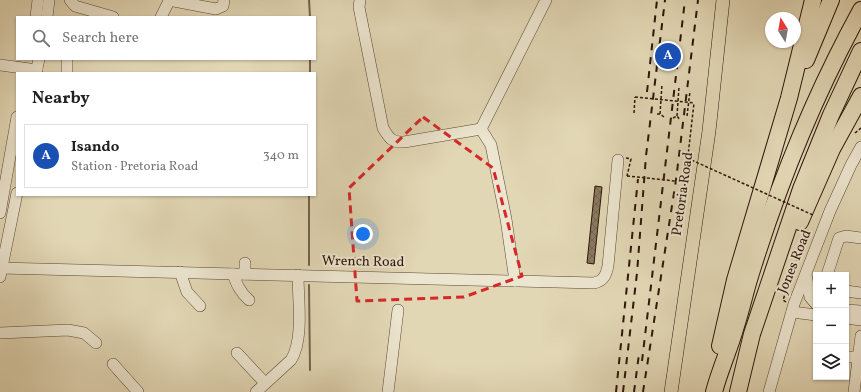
<!DOCTYPE html>
<meta charset="utf-8">
<style>
body{margin:0;font-family:Vollkorn,serif;background:#f2f2f2;color:#222}
.controls{position:absolute;right:12px;bottom:12px;display:grid;overflow:hidden;border-radius:0px;box-shadow:0 1px 3px #0004}
.controls button{width:36px;height:36px;display:grid;place-items:center;padding:0;border:0;border-bottom:1px solid #e0e0e0;background:#fff;color:#222;font:20px sans-serif}
.compass{position:absolute;left:765px;top:12px;width:36px;height:36px;border-radius:50%;background:#fff;box-shadow:0 1px 3px #0004;rotate:349deg}
.you{position:absolute;left:363px;top:234px;width:14px;height:14px;margin:-10px;border:3px solid #fff;border-radius:50%;background:#1a73e8;box-shadow:0 0 0 6px #1a73e833}
.badge{display:grid;place-items:center;width:26px;height:26px;border-radius:50%;background:#8f2418;color:#fff;font-size:13px;font-weight:700}
.pin{position:absolute;translate:-50% -50%;border:2px solid #fff;box-shadow:0 1px 4px #0006}
.list{margin:0;padding:0;list-style:none}
h2{display:flex;justify-content:space-between;align-items:center;height:52px;margin:0;padding:0 16px;font-size:17px}
h2 small{font-size:13px;font-weight:400;color:#767676}
.list li{display:grid;grid-template-columns:26px 1fr auto;gap:12px;align-items:center;box-sizing:border-box;height:64px;margin:0 8px 8px;padding:0 8px;border:1px solid #e0e0e0;border-radius:0px}
.list b{display:block;font-size:15px;white-space:nowrap}
.list p{margin:0;font-size:13px;white-space:nowrap;color:#767676}
.list em{font-size:13px;font-style:normal;color:#767676}
.icon{flex:none;width:22px;height:22px;fill:none;stroke:currentColor;stroke-width:2;stroke-linecap:round;stroke-linejoin:round}
.map{position:relative;flex:none;width:861px;height:392px;overflow:hidden}
.search{position:absolute;background:#fff;box-shadow:0 1px 3px #0004;left:16px;top:16px;width:300px;height:44px;display:flex;align-items:center;gap:10px;box-sizing:border-box;padding:0 14px;border-radius:0px;color:#767676;font-size:15px}
.panel{position:absolute;background:#fff;box-shadow:0 1px 3px #0004;left:16px;top:72px;width:300px;height:124px;border-radius:0px}
.map>svg:first-child{display:block}
.lines{fill:none;stroke-linecap:round;stroke-linejoin:round}
.stream{stroke:#74624d;stroke-width:2}
.building{fill:url(#building-cross-hatch);stroke:#2c1509}
.minor-casing{stroke:#5a4634;stroke-width:12}
.major-casing{stroke:#2c1509;stroke-width:14}
.highway-casing{stroke:#2c1509;stroke-width:18}
.path{stroke:#2c1509;stroke-width:1.5;stroke-dasharray:3 2;stroke-linecap:butt}
.minor{stroke:#ece5cf;stroke-width:11}
.major{stroke:#e2d7b5;stroke-width:13}
.highway{stroke:#e2d7b5;stroke-width:16}
.rail{stroke:#2c1509;stroke-width:2;stroke-dasharray:7 7;stroke-linecap:butt}
.path-bridge{stroke:#2c1509;stroke-width:1.5;stroke-dasharray:3 2;stroke-linecap:butt}
.marked{fill:none;stroke:#d62828;stroke-width:3;stroke-dasharray:8 5;stroke-linejoin:round}
.labels{text-anchor:middle;dominant-baseline:central;stroke-width:4;stroke-linejoin:round;paint-order:stroke}
.street-label{font-size:14px;fill:#2c1509;stroke:#ece5cf}
</style>
<div class="map">
<svg width="861" height="392" viewBox="0 0 861 392">
<defs>
<pattern id="building-cross-hatch" width="8" height="8" patternUnits="userSpaceOnUse"><rect width="8" height="8" fill="#8b7a62"/><path d="M0 0l8 8M0 8l8-8" fill="none" stroke="#72634f"/></pattern>
</defs>
<rect width="100%" height="100%" fill="#e2d7b5"/>
<filter id="stains"><feTurbulence type="fractalNoise" baseFrequency=".005" numOctaves="4"/><feColorMatrix values="0 0 0 0 .2 0 0 0 0 .09 0 0 0 0 .02 0 0 0 .5 -.17"/></filter>
<radialGradient id="worn" r=".72"><stop offset=".6" stop-color="#630" stop-opacity="0"/><stop offset="1" stop-color="#630" stop-opacity=".3"/></radialGradient>
<g class="lines">
<g class="stream">
<polyline points="309,0 310,17"/>
<polyline points="310,73 310,59"/>
<polyline points="309,265 309,195"/>
<polyline points="309,285 310,370"/>
</g>
</g>
<polygon class="building" points="595,186 602,187 594,264 587,263"/>
<g class="lines">
<defs>
<g id="minor">
<polyline points="70,0 75,6 113,17"/>
<path d="M 360,0 L 359,7 L 383,128 C 389,138 392,143 404,142 L 481,129"/>
<polyline points="36,17 38,0"/>
<polyline points="47,17 49,0"/>
<polyline points="161,17 169,1 174,1 216,9 223,6 224,0"/>
<polyline points="67,59 67,73"/>
<polyline points="0,65 37,70"/>
<polyline points="36,73 39,59"/>
<polyline points="481,129 491,145 506,219 515,281"/>
<polyline points="481,129 546,0"/>
<polyline points="0,213 17,117"/>
<polyline points="245,263 245,274"/>
<path d="M 0,268 L 594,283 C 604,281 606,275 608,266 L 618,160"/>
<polyline points="180,272 187,292 200,306"/>
<path d="M 233,274 C 237,285 240,292 249,300"/>
<polyline points="806,274 810,297 816,304"/>
<polyline points="827,275 839,238 846,236 861,238"/>
<polyline points="0,277 17,193"/>
<polyline points="846,291 861,293"/>
<polyline points="846,310 861,311"/>
<polyline points="792,312 816,315"/>
<polyline points="846,318 861,320"/>
<polyline points="0,333 68,330 84,333 96,343"/>
<polyline points="237,353 265,383"/>
<polyline points="846,357 859,357"/>
<polyline points="113,364 138,392"/>
<path d="M 256,392 L 291,360 C 304,340 298,299 298,275"/>
<polyline points="388,392 398,310"/>
<polyline points="769,392 794,304 830,211 851,165 861,147"/>
<polyline points="854,392 861,336"/>
</g>
<polyline id="major" points="671,392 709,131 723,0"/>
<g id="highway">
<polyline points="806,60 831,0"/>
<polyline points="800,222 832,149 861,96"/>
<polyline points="720,346 735,280 789,98 813,0"/>
<path d="M 714,392 C 720,369 730,348 736,326 C 742,307 746,288 752,270 C 780,180 816,92 861,10"/>
<polyline points="738,392 752,334 801,189 831,115 861,51"/>
</g>
</defs>
<use href="#minor" class="minor-casing"/>
<use href="#major" class="major-casing"/>
<use href="#highway" class="highway-casing"/>
<g class="path">
<polyline points="634,113 635,97"/>
<polyline points="657,114 660,114 664,117"/>
<polyline points="660,114 662,84"/>
<polyline points="677,116 679,87"/>
<polyline points="687,116 690,91"/>
<polyline points="673,118 677,116 680,120"/>
<polyline points="855,133 861,128"/>
<polyline points="626,158 631,159 627,176"/>
<polyline points="684,202 685,182 694,103"/>
<polyline points="786,302 783,300 808,230"/>
</g>
<use href="#minor" class="minor"/>
<use href="#major" class="major"/>
<use href="#highway" class="highway"/>
<g class="rail">
<polyline points="647,92 657,0"/>
<polyline points="642,361 685,0"/>
<polyline points="616,392 638,179"/>
<polyline points="623,392 637,273 646,156 665,0"/>
<polyline points="634,392 639,354"/>
<polyline points="643,392 676,180 698,0"/>
</g>
<g class="path-bridge">
<polyline points="635,97 694,103"/>
<polyline points="687,158 813,215"/>
<polyline points="627,176 685,182"/>
</g>
</g>
<path class="marked" d="M 423,117 L 493,168 L 522,276 L 464,297 L 357,301 L 349,188 Z"/>
<g class="labels">
<g class="street-label">
<text transform="translate(683 194) rotate(-82)">Pretoria Road</text>
<text transform="translate(363 262) rotate(1)">Wrench Road</text>
<text transform="translate(795 262) rotate(-68)">Jones Road</text>
</g>
</g>
<rect width="100%" height="100%" filter="url(#stains)"/>
<rect width="100%" height="100%" fill="url(#worn)"/>
</svg>
<div class="controls">
<button>+</button>
<button>−</button>
<button><svg class="icon" aria-label="layers" viewBox="0 0 24 24"><path d="M12 4l9 5-9 5-9-5zM3 14l9 5 9-5"/></svg></button>
</div>
<svg class="compass" viewBox="-18 -18 36 36"><path d="M0-13l5 13h-10z" fill="#e53935"/><path d="M0 13l5-13h-10z" fill="#767676"/></svg>
<div class="you"></div>
<div class="pin badge" style="left:668px;top:56px;background:#1a4fb4">A</div>
<div class="search"><svg class="icon" aria-label="search" viewBox="0 0 24 24"><circle cx="10" cy="10" r="6"/><path d="M15 15l6 6"/></svg>Search here</div>
<section class="panel">
<h2>Nearby<small></small></h2>
<ul class="list">
<li><span class="badge" style="background:#1a4fb4">A</span><div><b>Isando</b><p>Station · Pretoria Road</p></div><em>340 m</em></li>
</ul>
</section>
</div>
